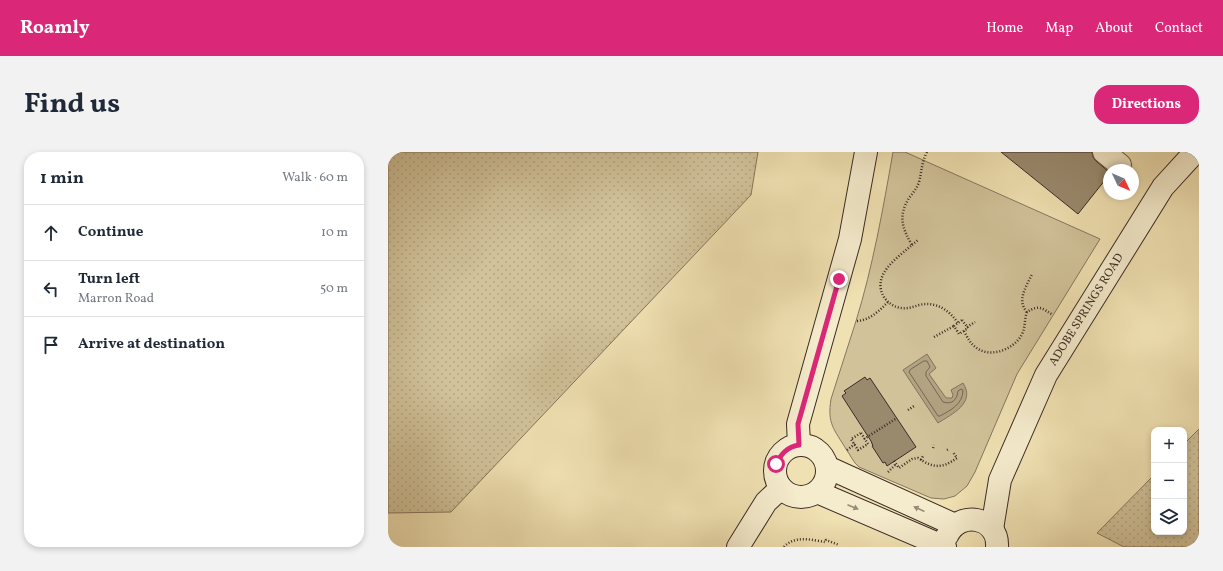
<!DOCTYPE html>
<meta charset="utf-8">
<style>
body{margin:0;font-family:Vollkorn,serif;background:#f2f2f3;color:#1f2937}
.controls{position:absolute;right:12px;bottom:12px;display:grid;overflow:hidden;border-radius:8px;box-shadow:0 2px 6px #0003}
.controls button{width:36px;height:36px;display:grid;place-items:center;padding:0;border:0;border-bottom:1px solid #e0e1e3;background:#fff;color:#1f2937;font:20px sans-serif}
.compass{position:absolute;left:715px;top:12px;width:36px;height:36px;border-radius:50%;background:#fff;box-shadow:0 2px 6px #0003;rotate:134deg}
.stop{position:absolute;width:12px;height:12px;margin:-9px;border:3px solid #db2777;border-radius:50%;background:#fff}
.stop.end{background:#db2777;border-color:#fff;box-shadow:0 1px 4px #0008}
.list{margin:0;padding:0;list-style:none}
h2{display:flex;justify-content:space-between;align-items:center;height:52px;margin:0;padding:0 16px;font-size:17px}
h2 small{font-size:13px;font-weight:400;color:#747a83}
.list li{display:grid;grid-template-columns:26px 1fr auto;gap:12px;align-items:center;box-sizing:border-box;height:56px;padding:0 16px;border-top:1px solid #e0e1e3}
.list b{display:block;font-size:15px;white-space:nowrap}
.list p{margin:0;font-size:13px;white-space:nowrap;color:#747a83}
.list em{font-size:13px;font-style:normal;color:#747a83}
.icon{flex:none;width:22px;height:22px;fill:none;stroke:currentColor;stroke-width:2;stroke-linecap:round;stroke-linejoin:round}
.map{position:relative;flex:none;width:811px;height:395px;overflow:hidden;border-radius:16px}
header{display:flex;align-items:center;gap:24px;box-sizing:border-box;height:56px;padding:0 20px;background:#db2777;color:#fff}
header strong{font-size:19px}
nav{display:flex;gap:22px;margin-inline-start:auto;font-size:14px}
.intro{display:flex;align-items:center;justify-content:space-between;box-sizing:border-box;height:96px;padding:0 24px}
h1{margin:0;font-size:28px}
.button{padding:10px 18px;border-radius:16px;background:#db2777;color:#fff;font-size:14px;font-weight:700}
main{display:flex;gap:24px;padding:0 24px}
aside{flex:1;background:#fff;border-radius:16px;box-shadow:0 2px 6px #0003}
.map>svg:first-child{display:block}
.grass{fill:url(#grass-dots);stroke:#86765f}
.park{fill:#d1c29a;stroke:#86765f}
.water{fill:#b2a382;stroke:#82735c}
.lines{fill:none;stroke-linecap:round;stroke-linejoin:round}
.shore{stroke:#766753;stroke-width:1}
.building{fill:#998a6e;stroke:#3b2b24}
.street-casing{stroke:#685848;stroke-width:24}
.secondary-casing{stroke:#3b2b24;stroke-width:24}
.path{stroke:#3b2b24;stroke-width:2.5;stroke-dasharray:1 2;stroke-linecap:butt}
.street{stroke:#f5eccd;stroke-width:22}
.secondary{stroke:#f5eccd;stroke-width:22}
.oneway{fill:#988c78}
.route{stroke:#db2777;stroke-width:5}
.labels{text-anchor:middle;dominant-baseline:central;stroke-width:3;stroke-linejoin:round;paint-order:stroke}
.street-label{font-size:12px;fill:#3b2b24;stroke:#f5eccd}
</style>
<header>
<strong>Roamly</strong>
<nav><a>Home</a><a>Map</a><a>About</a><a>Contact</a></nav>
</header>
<div class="intro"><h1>Find us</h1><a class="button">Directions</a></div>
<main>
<aside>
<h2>1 min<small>Walk · 60 m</small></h2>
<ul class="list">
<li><svg class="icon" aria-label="ahead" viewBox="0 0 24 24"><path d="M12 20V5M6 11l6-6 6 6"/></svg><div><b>Continue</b></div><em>10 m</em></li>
<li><svg class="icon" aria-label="left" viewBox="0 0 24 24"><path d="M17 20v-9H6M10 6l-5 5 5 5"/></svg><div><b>Turn left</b><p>Marron Road</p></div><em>50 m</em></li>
<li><svg class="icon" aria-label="arrive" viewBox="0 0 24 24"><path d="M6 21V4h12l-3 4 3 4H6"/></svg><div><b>Arrive at destination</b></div></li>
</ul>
</aside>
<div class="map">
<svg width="811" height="395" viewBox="0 0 811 395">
<defs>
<pattern id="grass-dots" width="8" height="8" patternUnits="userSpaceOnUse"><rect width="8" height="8" fill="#d1c29a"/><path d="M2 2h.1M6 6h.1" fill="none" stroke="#b4a785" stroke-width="1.8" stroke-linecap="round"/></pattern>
</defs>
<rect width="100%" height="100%" fill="#f0e1b2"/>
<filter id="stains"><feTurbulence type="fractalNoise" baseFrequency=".005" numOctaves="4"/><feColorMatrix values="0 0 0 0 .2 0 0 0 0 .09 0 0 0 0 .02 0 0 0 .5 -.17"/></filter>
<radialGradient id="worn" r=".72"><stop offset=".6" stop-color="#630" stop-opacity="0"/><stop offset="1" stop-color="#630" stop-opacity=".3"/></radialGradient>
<g class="grass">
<polygon points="0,0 370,0 363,43 63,360 0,361"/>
<polygon points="811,277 811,395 736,395 709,381 766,323 766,380 796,380 796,292"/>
</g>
<path class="park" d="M 505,0 L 517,0 L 712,87 L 629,222 L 587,320 L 579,334 L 567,344 L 556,347 L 543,346 L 471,315 C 465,310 463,304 458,297 C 446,277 439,272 443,247 C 451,221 460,195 468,169 C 485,114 495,57 505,0 Z"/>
<path class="water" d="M 539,202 L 548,216 L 541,222 L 558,246 L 564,246 L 565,243 L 563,238 L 575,231 C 588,251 564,262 550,271 L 515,218 Z"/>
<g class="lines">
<path class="shore" d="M 536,209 L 539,209 L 542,215 L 538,220 L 538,224 L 555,250 C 565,253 569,247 570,239 L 573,237 L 575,238 C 575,252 563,258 552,264 L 550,264 L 521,220 L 522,218 Z"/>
</g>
<g class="building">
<polygon points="613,0 704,0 705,5 708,9 721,20 721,23 690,62"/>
<polygon points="477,225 479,228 482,226 528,295 499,314 497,310 495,311 484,294 485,294 483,289 454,244 458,241 456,239"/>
</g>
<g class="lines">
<defs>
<polyline id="street" points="716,0 732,13"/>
<g id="secondary">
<circle cx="413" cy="319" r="26"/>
<polyline points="411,293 410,272 462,87 478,0"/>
<polyline points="439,315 567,373"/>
<polyline points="429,340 557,395"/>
<path id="s1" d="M 604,377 L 612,328 L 658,223 L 775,35 L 807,0"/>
<path d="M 559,384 C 571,357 611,365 609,395"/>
<polyline points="350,395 378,350 393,336"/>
</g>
</defs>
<use href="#street" class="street-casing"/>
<use href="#secondary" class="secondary-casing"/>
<g class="path">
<path d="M 539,0 C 533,12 534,19 531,30 C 529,36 525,41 521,46 C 510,64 514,76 524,93 C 509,106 483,123 496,145 C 500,151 506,155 513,156 C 519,157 525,155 531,153 C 548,149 561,158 570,171"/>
<polyline points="524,93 530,88"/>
<path d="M 639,160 C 628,148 639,134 644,122"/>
<polygon points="574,168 580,176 571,182 566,174"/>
<path d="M 469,169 C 482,168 491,159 500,150"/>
<polyline points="579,175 587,170"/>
<path d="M 576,179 C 580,187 584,194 592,198 C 606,205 626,196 633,184 C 638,176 636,167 639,160 C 651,152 655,157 665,163"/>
<polyline points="546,185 566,174"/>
<polyline points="520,258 526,254"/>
<polygon points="473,281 480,292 470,298 463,287"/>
<polyline points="476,287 509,266"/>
<polyline points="545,296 546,293"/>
<polyline points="459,298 467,292"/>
<polyline points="559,298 561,297"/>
<polyline points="533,308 535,304"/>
<path d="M 506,309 L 511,316 L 524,307 L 530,306 C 545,316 554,317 569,306 L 565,300"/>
<polyline points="500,320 508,312"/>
<path d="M 396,395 C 406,383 425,388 437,390 L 438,388 L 451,393"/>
</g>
<use href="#street" class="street"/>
<use href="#secondary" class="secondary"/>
</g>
<defs><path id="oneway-solid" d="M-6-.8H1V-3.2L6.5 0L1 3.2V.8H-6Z"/></defs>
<g class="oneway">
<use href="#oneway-solid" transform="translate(465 355) rotate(23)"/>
<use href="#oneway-solid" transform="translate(531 357) rotate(-156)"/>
</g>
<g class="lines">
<path class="route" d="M 388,312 C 393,302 399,295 411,293 L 410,272 L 451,127"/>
</g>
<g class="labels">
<g class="street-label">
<text stroke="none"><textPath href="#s1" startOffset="241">ADOBE SPRINGS ROAD</textPath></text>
</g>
</g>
<rect width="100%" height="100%" filter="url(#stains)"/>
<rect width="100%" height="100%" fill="url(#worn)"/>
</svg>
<div class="controls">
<button>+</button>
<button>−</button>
<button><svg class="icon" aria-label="layers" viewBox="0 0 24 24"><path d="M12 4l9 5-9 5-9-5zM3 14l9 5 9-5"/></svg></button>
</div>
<svg class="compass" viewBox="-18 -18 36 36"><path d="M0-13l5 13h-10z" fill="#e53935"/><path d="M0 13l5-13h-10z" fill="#747a83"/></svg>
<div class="stop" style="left:388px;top:312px"></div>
<div class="stop end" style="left:451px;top:127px"></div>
</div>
</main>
